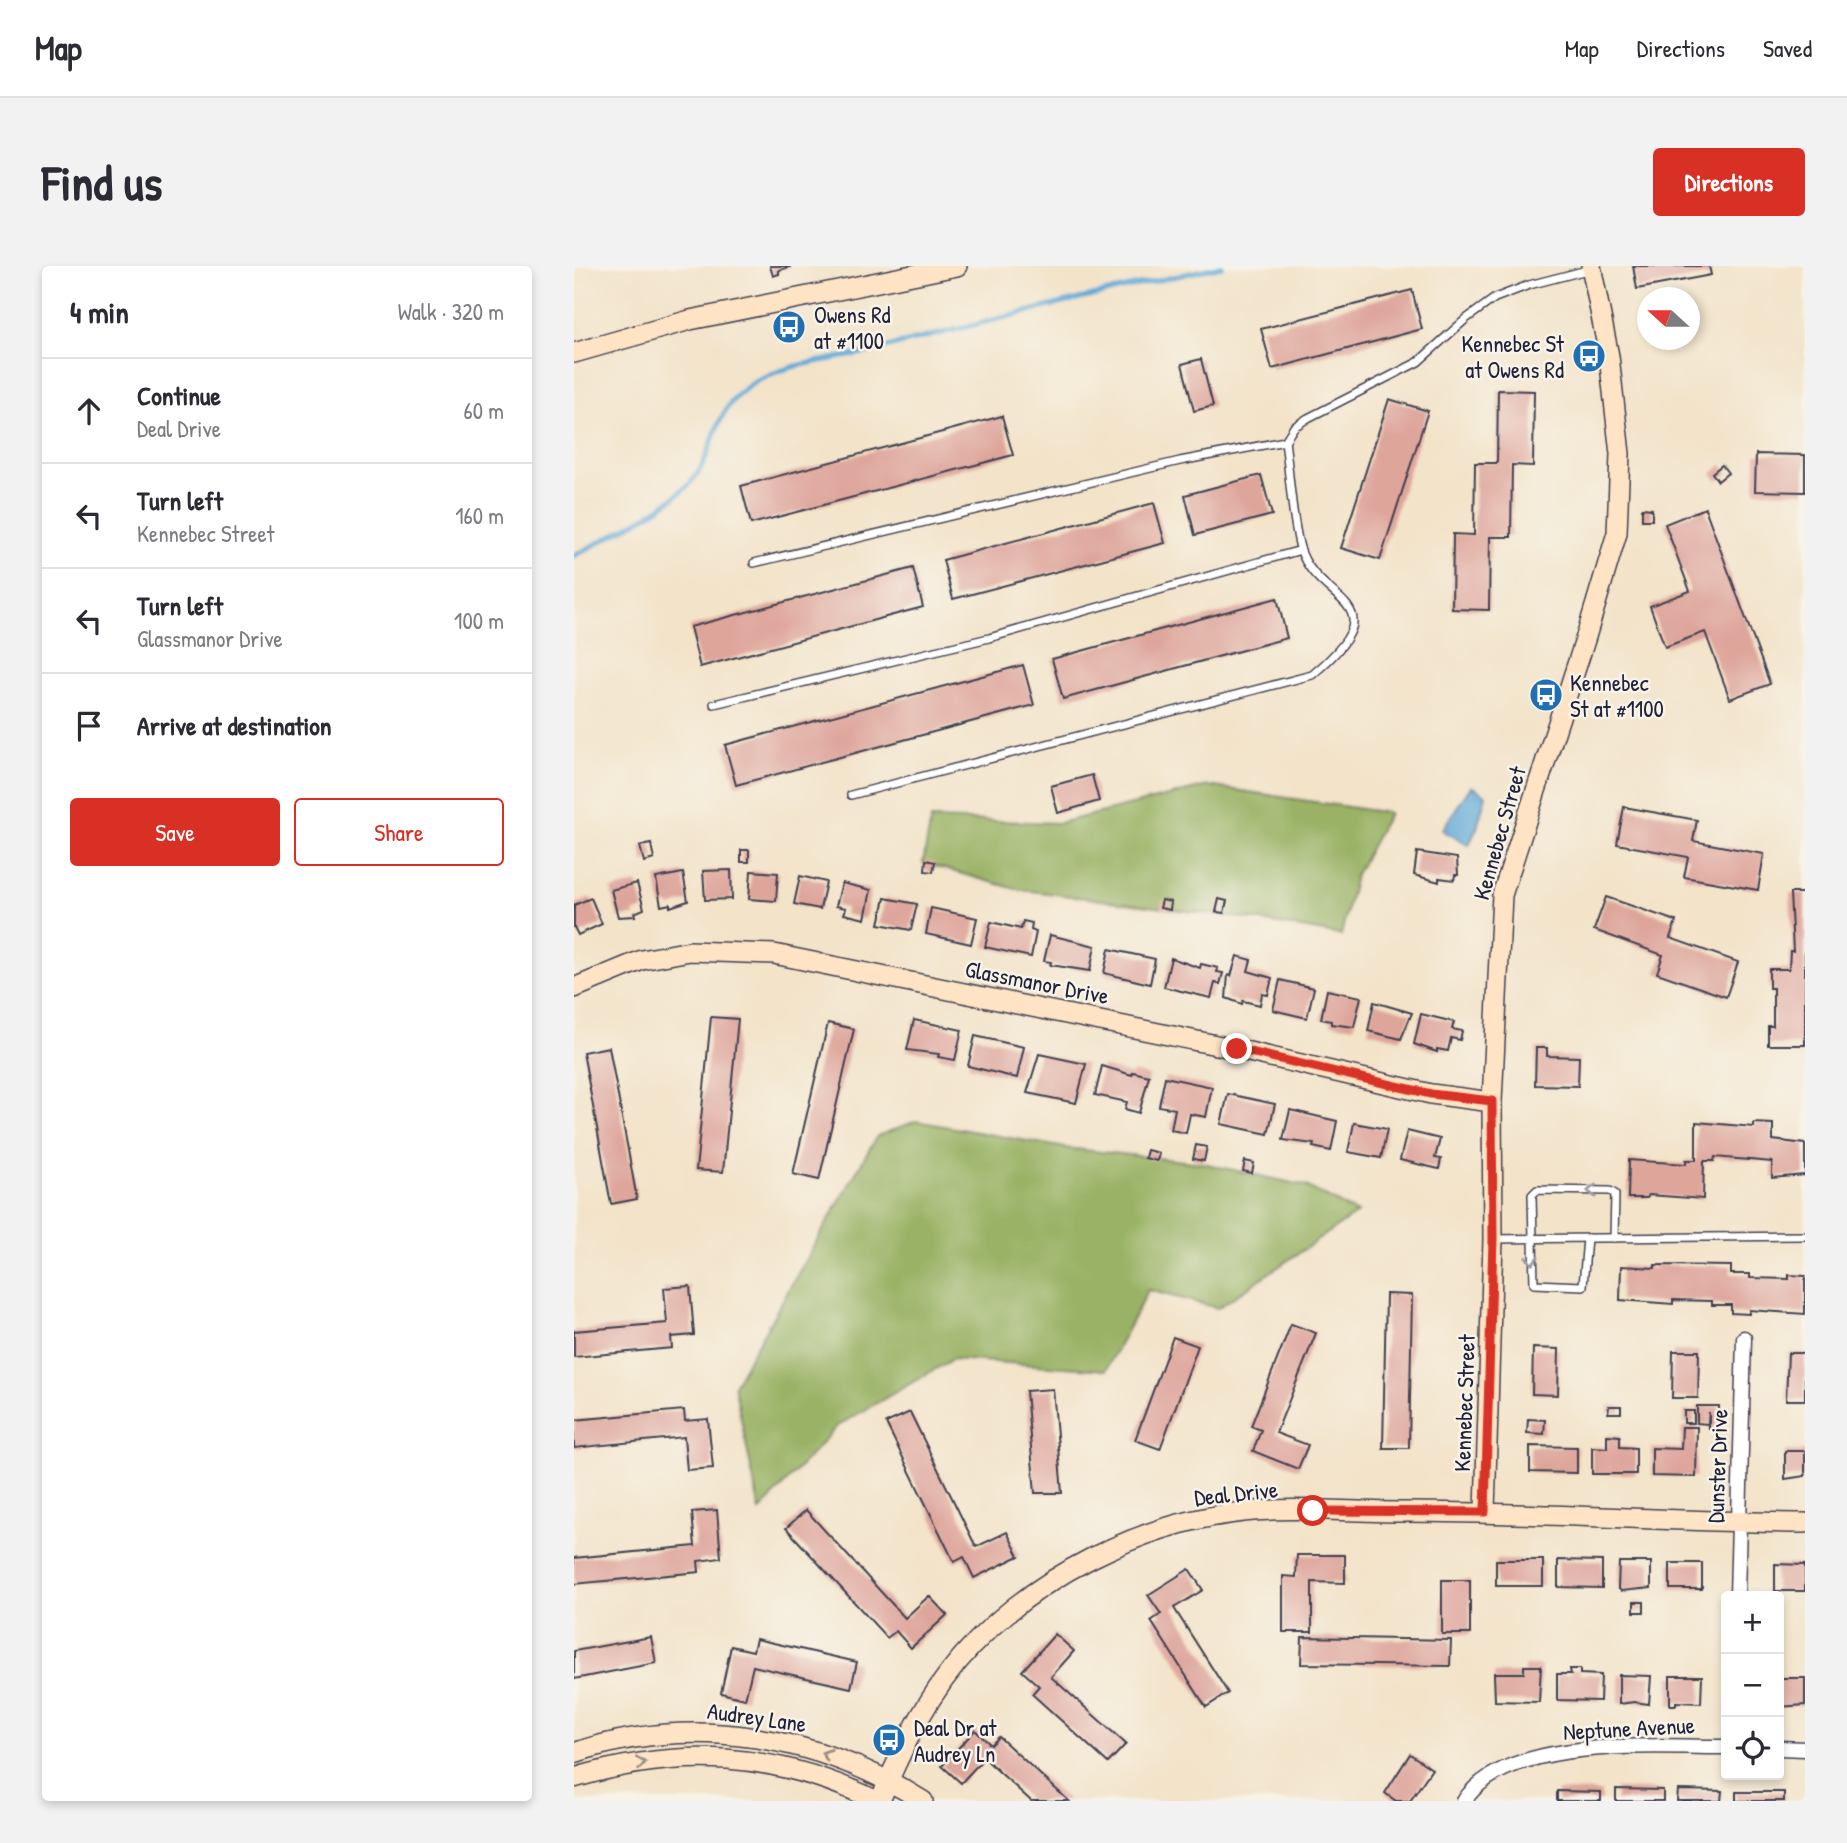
<!DOCTYPE html>
<meta charset="utf-8">
<style>
body{margin:0;font-family:"Patrick Hand",sans-serif;background:#f2f2f3;color:#2b2b33}
.controls{position:absolute;right:21px;bottom:21px;display:grid;overflow:hidden;border-radius:7px;box-shadow:0 4px 10px #0003}
.controls button{width:63px;height:63px;display:grid;place-items:center;padding:0;border:0;border-bottom:2px solid #e1e1e2;background:#fff;color:#2b2b33;font:35px sans-serif}
.compass{position:absolute;left:1063px;top:21px;width:63px;height:63px;border-radius:50%;background:#fff;box-shadow:0 4px 10px #0003;rotate:291deg}
.stop{position:absolute;width:21px;height:21px;margin:-16px;border:5px solid #d93025;border-radius:50%;background:#fff}
.stop.end{background:#d93025;border-color:#fff;box-shadow:0 2px 7px #0008}
.list{margin:0;padding:0;list-style:none}
h2{display:flex;justify-content:space-between;align-items:center;height:91px;margin:0;padding:0 28px;font-size:30px}
h2 small{font-size:23px;font-weight:400;color:#7c7c81}
.list li{display:grid;grid-template-columns:46px 1fr auto;gap:21px;align-items:center;box-sizing:border-box;height:105px;padding:0 28px;border-top:2px solid #e1e1e2}
.list b{display:block;font-size:26px;white-space:nowrap}
.list p{margin:0;font-size:23px;white-space:nowrap;color:#7c7c81}
.list em{font-size:23px;font-style:normal;color:#7c7c81}
.actions{display:flex;gap:14px;padding:21px 28px}
.actions a{flex:1;padding:16px 0;border:2px solid #d93025;border-radius:7px;text-align:center;font-size:24px;color:#d93025}
.actions .main{background:#d93025;color:#fff}
.icon{flex:none;width:38px;height:38px;fill:none;stroke:currentColor;stroke-width:2;stroke-linecap:round;stroke-linejoin:round}
.map{position:relative;flex:none;width:1231px;height:1535px;overflow:hidden;border-radius:7px}
header{display:flex;align-items:center;gap:42px;box-sizing:border-box;height:98px;padding:0 35px;background:#fff;border-bottom:2px solid #e1e1e2}
header strong{font-size:33px}
nav{display:flex;gap:38px;margin-inline-start:auto;font-size:24px}
.intro{display:flex;align-items:center;justify-content:space-between;box-sizing:border-box;height:168px;padding:0 42px}
h1{margin:0;font-size:49px}
.button{padding:18px 32px;border-radius:7px;background:#d93025;color:#fff;font-size:24px;font-weight:700}
main{display:flex;gap:42px;padding:0 42px}
aside{flex:1;background:#fff;border-radius:7px;box-shadow:0 4px 10px #0003}
.map>svg:first-child{display:block}
.forest{fill:#99b265;stroke:#5e6a50;stroke-width:2}
.water{fill:#61a9d8;stroke:#42668a;stroke-width:2}
.lines{fill:none;stroke-linecap:round;stroke-linejoin:round}
.stream{stroke:#61a9d8;stroke-width:5}
.building{fill:#dea59b}
.lane-casing{stroke:#413f50;stroke-width:10}
.street-casing{stroke:#413f50;stroke-width:17}
.secondary-casing{stroke:#413f50;stroke-width:22}
.lane{stroke:#fff;stroke-width:7}
.street{stroke:#fff;stroke-width:14}
.secondary{stroke:#fee4c5;stroke-width:19}
.oneway{stroke:#9c9ca7}
.oneway2{stroke:#9b8d87}
.route{stroke:#d93025;stroke-width:9}
.labels{text-anchor:middle;dominant-baseline:central;stroke-width:5;stroke-linejoin:round;paint-order:stroke}
.poi-label{font-size:23px;fill:#22223b;stroke:#f7f3e8;text-anchor:start}
.street-label{font-size:23px;fill:#22223b;stroke:#f7f3e8}
</style>
<header>
<strong>Map</strong>
<nav><a>Map</a><a>Directions</a><a>Saved</a></nav>
</header>
<div class="intro"><h1>Find us</h1><a class="button">Directions</a></div>
<main>
<aside>
<h2>4 min<small>Walk · 320 m</small></h2>
<ul class="list">
<li><svg class="icon" aria-label="ahead" viewBox="0 0 24 24"><path d="M12 20V5M6 11l6-6 6 6"/></svg><div><b>Continue</b><p>Deal Drive</p></div><em>60 m</em></li>
<li><svg class="icon" aria-label="left" viewBox="0 0 24 24"><path d="M17 20v-9H6M10 6l-5 5 5 5"/></svg><div><b>Turn left</b><p>Kennebec Street</p></div><em>160 m</em></li>
<li><svg class="icon" aria-label="left" viewBox="0 0 24 24"><path d="M17 20v-9H6M10 6l-5 5 5 5"/></svg><div><b>Turn left</b><p>Glassmanor Drive</p></div><em>100 m</em></li>
<li><svg class="icon" aria-label="arrive" viewBox="0 0 24 24"><path d="M6 21V4h12l-3 4 3 4H6"/></svg><div><b>Arrive at destination</b></div></li>
</ul>
<div class="actions"><a class="main">Save</a><a>Share</a></div>
</aside>
<div class="map">
<svg width="1231" height="1535" viewBox="0 0 1231 1535">
<rect width="100%" height="100%" fill="#f7f3e8"/>
<filter id="ink" filterUnits="userSpaceOnUse"><feTurbulence type="fractalNoise" baseFrequency=".0143" numOctaves="2"/><feDisplacementMap in="SourceGraphic" scale="14" xChannelSelector="R" yChannelSelector="G"/><feConvolveMatrix kernelMatrix="1 2 1 2 8 2 1 2 1" color-interpolation-filters="sRGB"/></filter>
<filter id="wash" filterUnits="userSpaceOnUse"><feTurbulence type="fractalNoise" baseFrequency=".00686" numOctaves="4" result="noise"/><feDisplacementMap in="SourceGraphic" scale="28" xChannelSelector="R" yChannelSelector="G"/><feGaussianBlur stdDeviation="1.57" result="paint"/><feColorMatrix in="noise" values="0 0 0 0 0 0 0 0 0 0 0 0 0 0 0 0 0 1.4 0 .05"/><feComposite in="paint" operator="in"/></filter>
<g filter="url(#wash)">
<rect width="100%" height="100%" fill="#f3e3c9"/>
<g class="forest">
<polygon points="634,520 815,547 781,610 767,669 675,653 442,623 349,597 357,553 485,557"/>
<polygon points="342,855 492,882 628,897 732,920 783,947 644,1042 574,1024 532,1104 379,1093 263,1160 186,1245 160,1119 303,870"/>
</g>
<polygon class="water" points="897,520 912,529 903,562 895,579 868,564"/>
<g class="lines">
<path class="stream" d="M 0,290 C 33,271 91,244 116,217 C 145,186 133,145 181,116 C 215,96 259,95 298,85 C 414,55 530,26 648,0"/>
</g>
<g id="blocks">
<g class="building">
<polygon points="196,0 216,0 216,1 205,4 205,8 199,10"/>
<polygon points="1059,0 1135,0 1137,9 1063,23"/>
<polygon points="838,24 848,63 698,103 687,63"/>
<polygon points="627,93 639,140 620,145 608,98"/>
<polygon points="924,124 960,125 959,200 938,199 937,271 916,271 915,344 878,343 879,268 900,269 901,197 923,197"/>
<polygon points="815,133 854,145 806,294 767,282"/>
<polygon points="428,150 439,189 177,258 167,220"/>
<polygon points="1182,188 1231,189 1231,226 1181,225"/>
<polygon points="1148,199 1154,207 1144,215 1138,207"/>
<polygon points="687,209 698,249 621,269 611,229"/>
<polygon points="580,237 591,277 379,333 369,294"/>
<polygon points="1068,242 1078,243 1078,254 1068,254"/>
<polygon points="1131,242 1196,418 1156,433 1131,366 1091,381 1076,340 1116,325 1091,258"/>
<polygon points="339,302 349,341 126,401 116,361"/>
<polygon points="703,332 713,372 489,433 478,393"/>
<polygon points="449,399 460,439 162,519 151,479"/>
<polygon points="518,509 525,535 484,547 477,520"/>
<polygon points="1050,541 1123,554 1119,575 1190,588 1184,624 1110,611 1114,591 1043,578"/>
<polygon points="77,578 80,593 70,596 66,580"/>
<rect x="167" y="584" width="8" height="12"/>
<polygon points="843,586 883,592 884,609 881,609 880,614 865,612 865,616 840,609"/>
<polygon points="352,594 361,596 359,606 351,605"/>
<polygon points="157,604 158,633 131,634 129,605"/>
<polygon points="177,605 204,607 202,635 175,633"/>
<polygon points="109,607 114,635 96,641 96,638 87,640 82,612"/>
<polygon points="226,610 252,616 246,643 220,638"/>
<polygon points="63,617 70,643 60,647 61,650 44,651 37,624"/>
<polygon points="268,617 297,624 291,653 270,648 272,642 262,640"/>
<polygon points="1216,627 1231,627 1231,779 1194,779 1194,760 1199,760 1199,722 1195,722 1195,703 1215,703 1216,685 1219,685"/>
<polygon points="1032,631 1102,655 1096,672 1164,696 1152,731 1083,707 1089,689 1020,664"/>
<polygon points="17,632 28,658 4,669 0,661 0,639"/>
<polygon points="311,632 343,638 337,664 305,658"/>
<polygon points="645,633 653,635 650,647 642,646"/>
<polygon points="588,634 597,636 596,644 586,642"/>
<polygon points="357,642 403,652 397,678 352,668"/>
<polygon points="449,655 458,657 457,664 462,666 457,691 411,681 417,656 447,663"/>
<polygon points="476,669 521,680 516,705 476,699 477,696 470,695"/>
<polygon points="535,683 581,693 576,718 530,707"/>
<polygon points="663,690 677,694 674,705 698,712 694,729 688,728 686,739 669,735 668,738 652,732 654,709 657,710"/>
<polygon points="597,692 626,702 627,698 644,702 643,706 649,707 646,718 641,717 637,732 590,721"/>
<polygon points="706,714 740,722 733,752 699,744"/>
<polygon points="753,724 787,731 780,761 757,758 757,755 747,753"/>
<polygon points="800,736 838,747 827,773 794,765"/>
<polygon points="847,748 880,756 878,763 888,765 886,774 877,772 874,785 863,783 863,786 840,778"/>
<polygon points="137,751 164,753 149,906 122,904"/>
<polygon points="340,754 388,764 381,794 364,791 365,788 333,784"/>
<polygon points="254,757 280,763 245,914 219,908"/>
<polygon points="401,770 450,781 443,812 394,800"/>
<polygon points="35,781 63,933 37,938 9,786"/>
<polygon points="962,782 973,782 973,790 1005,791 1004,820 961,819"/>
<polygon points="465,788 512,798 502,837 453,827"/>
<polygon points="528,800 558,809 559,806 575,810 565,847 551,843 553,836 521,829"/>
<polygon points="591,811 638,821 632,851 616,848 612,867 597,864 601,843 585,840"/>
<polygon points="654,828 701,838 694,868 647,858"/>
<polygon points="716,844 763,855 757,885 739,881 740,878 709,874"/>
<polygon points="1122,856 1180,861 1180,857 1199,858 1199,874 1231,878 1231,909 1198,912 1198,896 1141,891 1140,895 1130,895 1129,933 1075,929 1073,932 1054,932 1055,894 1112,898 1112,894 1122,894"/>
<polygon points="780,857 813,863 807,892 774,886"/>
<polygon points="833,865 866,873 861,892 867,893 865,903 826,894"/>
<polygon points="622,879 633,881 630,895 619,893"/>
<polygon points="573,884 585,887 583,895 571,892"/>
<polygon points="671,895 680,897 678,907 669,905"/>
<polygon points="1081,999 1157,1000 1157,1008 1176,1008 1176,1012 1215,1013 1215,1009 1231,1010 1231,1048 1175,1044 1175,1048 1157,1047 1157,1039 1138,1039 1138,1035 1099,1034 1099,1038 1046,1034 1047,1000 1081,1002"/>
<polygon points="116,1020 120,1069 97,1071 98,1082 0,1091 0,1065 93,1057 90,1022"/>
<polygon points="812,1028 838,1029 835,1182 809,1182"/>
<polygon points="717,1058 742,1067 702,1167 734,1179 724,1203 679,1185 687,1164 677,1160"/>
<polygon points="599,1071 624,1080 586,1183 561,1174"/>
<polygon points="959,1082 985,1083 984,1129 958,1128"/>
<polygon points="1099,1085 1125,1085 1124,1132 1098,1132"/>
<polygon points="1214,1087 1231,1087 1231,1134 1212,1134"/>
<polygon points="479,1123 488,1227 461,1227 452,1125"/>
<polygon points="1035,1140 1047,1140 1047,1147 1034,1147"/>
<polygon points="1123,1140 1145,1140 1145,1163 1135,1163 1135,1146 1134,1158 1123,1157"/>
<polygon points="110,1144 111,1155 134,1153 139,1202 113,1204 110,1171 0,1182 0,1154"/>
<rect x="1110" y="1145" width="10" height="12"/>
<polygon points="336,1146 402,1281 433,1266 445,1290 400,1312 390,1291 380,1296 312,1157"/>
<polygon points="954,1153 971,1154 970,1168 953,1167"/>
<polygon points="1108,1161 1123,1161 1122,1211 1078,1210 1078,1182 1107,1183"/>
<polygon points="1033,1169 1046,1170 1046,1181 1062,1182 1062,1208 1018,1208 1018,1181 1033,1182"/>
<polygon points="956,1180 1003,1181 1003,1207 956,1206"/>
<polygon points="1211,1185 1231,1185 1231,1210 1211,1213"/>
<polygon points="143,1244 147,1292 124,1295 125,1306 0,1318 0,1292 121,1280 118,1246"/>
<polygon points="232,1244 331,1352 355,1330 373,1349 337,1382 322,1365 313,1372 212,1262"/>
<polygon points="723,1289 771,1289 771,1317 738,1316 738,1366 709,1366 709,1310 722,1311"/>
<rect x="922" y="1294" width="47" height="26"/>
<polygon points="984,1294 1028,1295 1028,1322 984,1321"/>
<polygon points="1045,1296 1077,1296 1077,1322 1047,1325 1044,1322"/>
<rect x="1096" y="1297" width="32" height="26"/>
<polygon points="1201,1298 1231,1299 1231,1325 1201,1325"/>
<polygon points="615,1303 629,1324 600,1342 654,1427 632,1441 577,1355 587,1348 574,1329"/>
<rect x="868" y="1314" width="28" height="54"/>
<rect x="1060" y="1336" width="10" height="10"/>
<polygon points="481,1368 500,1385 477,1411 552,1478 534,1497 458,1428 465,1420 448,1405"/>
<polygon points="77,1371 82,1397 0,1413 0,1385"/>
<polygon points="728,1371 877,1374 876,1400 727,1398"/>
<polygon points="182,1373 283,1396 277,1422 179,1400 171,1433 147,1427 157,1380 179,1385"/>
<polygon points="950,1400 967,1400 965,1436 921,1435 920,1407 950,1407"/>
<polygon points="996,1403 1006,1403 1006,1408 1027,1409 1026,1435 983,1434 983,1408 997,1408"/>
<polygon points="1045,1409 1077,1410 1075,1438 1060,1436 1045,1438"/>
<polygon points="1096,1410 1128,1410 1127,1437 1102,1436 1102,1439 1096,1439"/>
<polygon points="1205,1412 1231,1412 1231,1439 1205,1441"/>
<polygon points="401,1464 417,1479 425,1471 495,1535 457,1535 410,1492 387,1517 368,1500"/>
<polygon points="836,1488 858,1503 836,1535 822,1535 811,1527"/>
<polygon points="1042,1523 1089,1524 1089,1535 1042,1535"/>
<polygon points="1104,1524 1148,1525 1147,1535 1103,1535"/>
<polygon points="983,1525 1027,1526 1027,1535 983,1535"/>
<rect x="1162" y="1526" width="48" height="9"/>
</g>
</g>
</g>
<g filter="url(#ink)">
<use href="#blocks" fill-opacity="0" stroke="#413f50" stroke-width="2"/>
<g class="lines">
<defs>
<g id="lane">
<polyline points="180,297 606,195 711,175 720,161 734,152 844,96 892,53 921,32 955,19 1017,3"/>
<polyline points="140,438 415,372 727,284"/>
<path d="M 277,529 L 738,409 C 829,333 743,340 726,282 C 717,248 716,210 711,175"/>
<polyline points="1013,972 1009,1020 960,1018 958,929 963,924 1036,925 1041,928 1040,972"/>
<polyline points="920,973 1231,970"/>
</g>
<g id="street">
<polyline points="1163,1330 1170,1072"/>
<polyline points="1205,1482 1231,1483"/>
<path d="M 890,1535 C 934,1469 1082,1481 1152,1481"/>
</g>
<g id="secondary">
<polyline points="0,87 116,54 383,0"/>
<polyline points="0,722 68,694 116,685 200,688 662,783 857,828 918,836"/>
<polyline points="911,1246 919,973 918,836 928,629 1011,374 1043,267 1046,188 1035,90 1017,0"/>
<path d="M 0,1487 C 117,1447 246,1470 349,1535"/>
<path d="M 0,1512 C 107,1480 202,1486 303,1535"/>
<path d="M 306,1535 C 328,1481 356,1424 397,1381 C 464,1310 564,1259 661,1247 C 716,1240 774,1246 830,1246 C 964,1246 1097,1256 1231,1257"/>
</g>
</defs>
<use href="#lane" class="lane-casing"/>
<use href="#street" class="street-casing"/>
<use href="#secondary" class="secondary-casing"/>
<use href="#lane" class="lane"/>
<use href="#street" class="street"/>
<use href="#secondary" class="secondary"/>
</g>
<defs><path id="oneway-chevron" d="M-2-3.5L2.5 0L-2 3.5" fill="none" stroke-width="1.6" stroke-linecap="round" stroke-linejoin="round" transform="scale(1.75)"/></defs>
<g class="oneway">
<use href="#oneway-chevron" transform="translate(1018 925) rotate(-180)"/>
<use href="#oneway-chevron" transform="translate(958 994) rotate(89)"/>
</g>
<g class="oneway2">
<use href="#oneway-chevron" transform="translate(252 1488) rotate(-160)"/>
<use href="#oneway-chevron" transform="translate(67 1497) rotate(-10)"/>
</g>
</g>
<g class="lines" filter="url(#ink)">
<polyline class="route" points="663,783 857,828 918,835 919,973 911,1246 739,1245"/>
</g>
<defs>
<symbol id="bus-disc" viewBox="-11 -11 22 22"><circle r="9.5" fill="#1f6fb2" stroke="#f7f3e8"/><path d="M-5-6H5V4H4V6H2V4H-2V6H-4V4H-5ZM-3.5-4V0h7V-4ZM-3.5 1.2v1.5H-2V1.2ZM2 1.2v1.5H3.5V1.2Z" fill="#fff"/></symbol>
</defs>
<g fill-rule="evenodd">
<use href="#bus-disc" x="196" y="42" width="38" height="38"/>
<use href="#bus-disc" x="996" y="71" width="38" height="38"/>
<use href="#bus-disc" x="953" y="410" width="38" height="38"/>
<use href="#bus-disc" x="296" y="1455" width="38" height="38"/>
</g>
<g class="labels">
<g class="poi-label">
<text x="240" y="48">Owens Rd<tspan x="240" dy="26">at #1100</tspan></text>
<text x="990" y="77" text-anchor="end">Kennebec St<tspan x="990" dy="26">at Owens Rd</tspan></text>
<text x="996" y="416">Kennebec<tspan x="996" dy="26">St at #1100</tspan></text>
<text x="340" y="1461">Deal Dr at<tspan x="340" dy="26">Audrey Ln</tspan></text>
</g>
<g class="street-label">
<text transform="translate(925 567) rotate(-74)">Kennebec Street</text>
<text transform="translate(463 716) rotate(11)">Glassmanor Drive</text>
<text transform="translate(890 1137) rotate(-88)">Kennebec Street</text>
<text transform="translate(1143 1200) rotate(-88)">Dunster Drive</text>
<text transform="translate(662 1227) rotate(-6)">Deal Drive</text>
<text transform="translate(183 1451) rotate(8)">Audrey Lane</text>
<text transform="translate(1055 1462) rotate(-3)">Neptune Avenue</text>
</g>
</g>
</svg>
<div class="controls">
<button>+</button>
<button>−</button>
<button><svg class="icon" aria-label="locate" viewBox="0 0 24 24"><circle cx="12" cy="12" r="6"/><path d="M12 2v4M12 18v4M2 12h4M18 12h4"/></svg></button>
</div>
<svg class="compass" viewBox="-18 -18 36 36"><path d="M0-13l5 13h-10z" fill="#e53935"/><path d="M0 13l5-13h-10z" fill="#7c7c81"/></svg>
<div class="stop" style="left:739px;top:1245px"></div>
<div class="stop end" style="left:663px;top:783px"></div>
</div>
</main>
